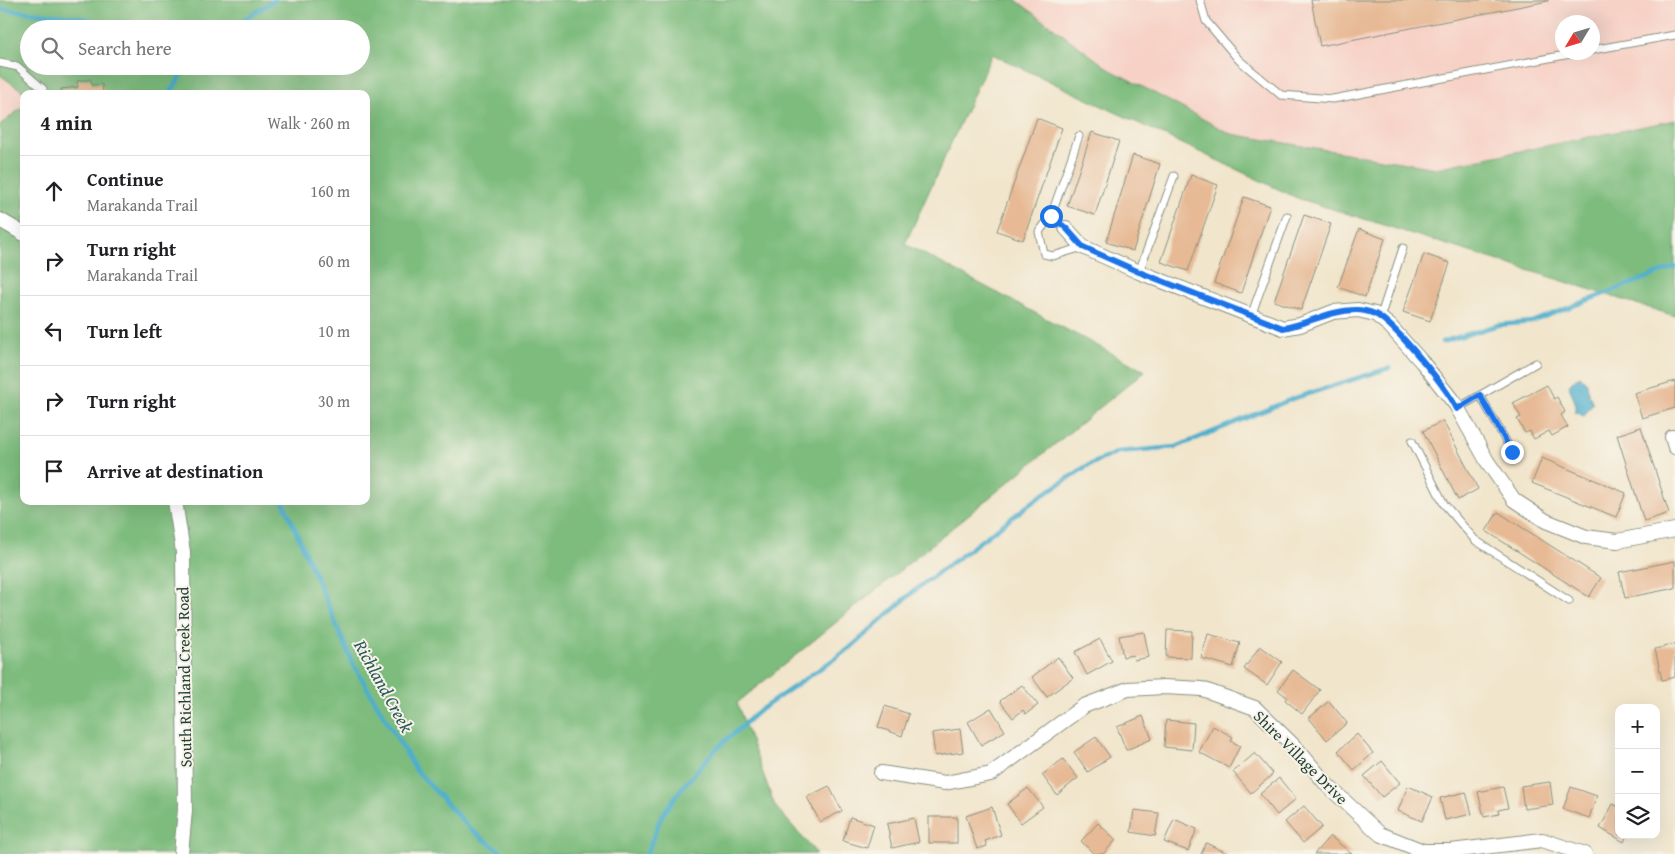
<!DOCTYPE html>
<meta charset="utf-8">
<style>
body{margin:0;font-family:"Gentium Book Plus",serif;background:#f2f2f2;color:#202124}
.controls{position:absolute;right:15px;bottom:15px;display:grid;overflow:hidden;border-radius:10px;box-shadow:0 5px 20px #0002}
.controls button{width:45px;height:45px;display:grid;place-items:center;padding:0;border:0;border-bottom:1px solid #e0e0e0;background:#fff;color:#202124;font:25px sans-serif}
.compass{position:absolute;left:1555px;top:15px;width:45px;height:45px;border-radius:50%;background:#fff;box-shadow:0 5px 20px #0002;rotate:232deg}
.stop{position:absolute;width:15px;height:15px;margin:-11px;border:4px solid #1a73e8;border-radius:50%;background:#fff}
.stop.end{background:#1a73e8;border-color:#fff;box-shadow:0 1px 5px #0008}
.list{margin:0;padding:0;list-style:none}
h2{display:flex;justify-content:space-between;align-items:center;height:65px;margin:0;padding:0 20px;font-size:21px}
h2 small{font-size:16px;font-weight:400;color:#757577}
.list li{display:grid;grid-template-columns:32px 1fr auto;gap:15px;align-items:center;box-sizing:border-box;height:70px;padding:0 20px;border-top:1px solid #e0e0e0}
.list b{display:block;font-size:19px;white-space:nowrap}
.list p{margin:0;font-size:16px;white-space:nowrap;color:#757577}
.list em{font-size:16px;font-style:normal;color:#757577}
.icon{flex:none;width:28px;height:28px;fill:none;stroke:currentColor;stroke-width:2;stroke-linecap:round;stroke-linejoin:round}
.map{position:relative;flex:none;width:1675px;height:854px;overflow:hidden}
.search{position:absolute;background:#fff;box-shadow:0 5px 20px #0002;left:20px;top:20px;width:350px;height:55px;display:flex;align-items:center;gap:12px;box-sizing:border-box;padding:0 18px;border-radius:28px;color:#757577;font-size:19px}
.panel{position:absolute;background:#fff;box-shadow:0 5px 20px #0002;left:20px;top:90px;width:350px;height:415px;border-radius:10px}
.map>svg:first-child{display:block}
.built{fill:#f7d1c6;fill-rule:evenodd}
.forest{fill:#7dbc7d;stroke:#4e7c58;fill-rule:evenodd}
.water{fill:#4daecc;stroke:#367680}
.lines{fill:none;stroke-linecap:round;stroke-linejoin:round}
.stream{stroke:#4daecc;stroke-width:4.5}
.building{fill:#e7ba95}
.service-casing{stroke:#889180;stroke-width:9}
.minor-casing{stroke:#889180;stroke-width:16}
.service{stroke:#fff;stroke-width:7}
.minor{stroke:#fff;stroke-width:14}
.route{stroke:#1a73e8;stroke-width:6}
.labels{text-anchor:middle;dominant-baseline:central;stroke-width:4;stroke-linejoin:round;paint-order:stroke}
.street-label{font-size:16px;fill:#1f3d34;stroke:#f7f3e8}
.water-label{font-size:18px;font-style:italic;fill:#2a595a;stroke:#f7f3e8}
</style>
<div class="map">
<svg width="1675" height="854" viewBox="0 0 1675 854">
<rect width="100%" height="100%" fill="#f7f3e8"/>
<filter id="ink" filterUnits="userSpaceOnUse"><feTurbulence type="fractalNoise" baseFrequency=".02" numOctaves="2"/><feDisplacementMap in="SourceGraphic" scale="10" xChannelSelector="R" yChannelSelector="G"/><feConvolveMatrix kernelMatrix="1 2 1 2 8 2 1 2 1" color-interpolation-filters="sRGB"/></filter>
<filter id="wash" filterUnits="userSpaceOnUse"><feTurbulence type="fractalNoise" baseFrequency=".0096" numOctaves="4" result="noise"/><feDisplacementMap in="SourceGraphic" scale="20" xChannelSelector="R" yChannelSelector="G"/><feGaussianBlur stdDeviation="1.12" result="paint"/><feColorMatrix in="noise" values="0 0 0 0 0 0 0 0 0 0 0 0 0 0 0 0 0 1.4 0 .05"/><feComposite in="paint" operator="in"/></filter>
<g filter="url(#wash)">
<rect width="100%" height="100%" fill="#f1e5cb"/>
<g class="built">
<path d="M 1016,0 L 1675,0 L 1675,120 L 1436,168 L 1231,134 L 1109,69 ZM 1562,22 L 1592,22 L 1592,52 L 1562,52 Z"/>
<polygon points="0,75 27,94 24,94 24,106 0,125"/>
</g>
<path class="forest" d="M 0,0 L 1016,0 L 1109,69 L 1231,134 L 1436,168 L 1675,120 L 1675,316 L 1297,198 L 992,54 L 905,244 L 1145,371 L 737,703 L 775,806 L 817,854 L 0,854 L 0,125 L 24,106 L 24,501 L 366,501 L 366,94 L 27,94 L 0,75 ZM 29,29 L 361,29 L 361,66 L 29,66 Z"/>
<polygon class="water" points="1580,376 1587,383 1588,393 1593,403 1584,416 1575,412 1575,402 1569,386 1572,381"/>
<g class="lines">
<g class="stream">
<polyline points="0,9 75,17 137,29"/>
<polyline points="229,29 275,0"/>
<polyline points="170,94 184,70 184,66"/>
<polyline points="1442,342 1498,325 1531,322 1675,267"/>
<polyline points="283,501 353,664 416,770 471,830 504,854"/>
<polyline points="647,854 661,817 680,790 716,749 760,710 850,648 914,591 1038,498 1087,466 1118,452 1176,447 1292,399 1389,368"/>
</g>
</g>
<g id="blocks">
<g class="building">
<polygon points="1311,0 1548,0 1548,1 1320,46"/>
<polygon points="91,79 92,85 102,84 103,94 62,94 61,89 78,87 77,81"/>
<polygon points="1037,118 1062,128 1023,240 997,231"/>
<polygon points="1092,132 1119,141 1095,215 1067,206"/>
<polygon points="1133,155 1160,164 1133,251 1106,242"/>
<polygon points="1191,175 1218,185 1188,271 1161,262"/>
<polygon points="1244,197 1270,206 1241,293 1214,283"/>
<polygon points="1304,215 1331,224 1301,310 1274,301"/>
<polygon points="1359,229 1385,239 1365,297 1338,287"/>
<polygon points="1424,254 1450,263 1430,321 1403,312"/>
<polygon points="1675,381 1675,408 1642,418 1634,393"/>
<polygon points="1547,385 1554,399 1557,397 1565,412 1561,415 1568,427 1552,436 1549,431 1534,439 1530,431 1525,433 1517,419 1521,417 1513,403"/>
<polygon points="1443,421 1478,489 1458,500 1423,431"/>
<polygon points="1641,427 1669,513 1644,521 1617,435"/>
<polygon points="1542,458 1626,493 1616,517 1532,483"/>
<polygon points="1498,512 1601,578 1589,597 1486,531"/>
<polygon points="1675,561 1675,588 1625,598 1619,572"/>
<polygon points="1167,630 1192,631 1191,658 1166,657"/>
<polygon points="1144,632 1149,657 1134,660 1133,655 1123,657 1119,636"/>
<polygon points="1208,634 1240,643 1233,667 1201,658"/>
<polygon points="1100,639 1112,661 1087,675 1075,652"/>
<polygon points="1675,644 1675,677 1662,680 1655,649"/>
<polygon points="1260,646 1282,662 1267,685 1244,669"/>
<polygon points="1058,657 1073,678 1047,697 1032,677"/>
<polygon points="1293,670 1320,690 1302,714 1285,700 1287,697 1278,690"/>
<polygon points="1022,685 1038,705 1026,714 1023,710 1013,718 1000,701"/>
<polygon points="1329,701 1347,723 1327,740 1309,718"/>
<polygon points="885,706 909,714 902,736 878,727"/>
<polygon points="991,708 1005,731 981,745 968,722"/>
<polygon points="1143,716 1152,739 1126,750 1117,727"/>
<polygon points="1166,720 1194,723 1192,750 1164,747"/>
<polygon points="1213,726 1233,737 1231,741 1240,746 1229,768 1199,752"/>
<polygon points="960,729 963,752 935,756 932,733"/>
<polygon points="1357,734 1373,753 1354,770 1338,751"/>
<polygon points="1096,737 1110,757 1088,772 1074,752"/>
<polygon points="1255,753 1273,774 1251,793 1233,772"/>
<polygon points="1063,759 1078,778 1057,795 1042,775"/>
<polygon points="1382,761 1400,783 1382,797 1364,776"/>
<polygon points="1279,778 1296,799 1277,815 1260,794"/>
<polygon points="1550,782 1553,805 1524,809 1521,786"/>
<polygon points="829,786 842,811 820,822 807,797"/>
<polygon points="1408,786 1433,797 1422,821 1398,811"/>
<polygon points="1503,787 1508,808 1498,810 1499,814 1484,817 1478,792"/>
<polygon points="1571,787 1597,796 1589,818 1563,809"/>
<polygon points="1028,788 1043,807 1021,823 1007,804"/>
<polygon points="1466,792 1472,814 1445,820 1440,798"/>
<polygon points="1613,804 1619,807 1619,835 1627,835 1624,842 1600,828"/>
<polygon points="1304,806 1322,827 1303,843 1285,822"/>
<polygon points="992,807 1001,835 985,841 987,846 977,849 966,816"/>
<polygon points="1134,810 1159,813 1155,836 1131,832"/>
<polygon points="850,817 874,825 867,848 843,841"/>
<rect x="929" y="817" width="28" height="26"/>
<polygon points="914,818 919,842 892,848 887,824"/>
<polygon points="1174,819 1197,829 1188,851 1164,842"/>
<polygon points="1098,823 1116,840 1103,854 1094,854 1081,841"/>
<polygon points="1330,836 1352,854 1314,854"/>
<polygon points="1206,843 1229,854 1201,854"/>
</g>
</g>
</g>
<g filter="url(#ink)">
<use href="#blocks" fill-opacity="0" stroke="#889180" stroke-width="1"/>
<g class="lines">
<defs>
<g id="service">
<polyline points="1200,0 1206,21 1239,60 1281,95 1333,99 1581,52"/>
<polyline points="1592,50 1675,35"/>
<polyline points="0,63 18,67 43,89"/>
<polyline points="1051,216 1039,232 1044,254 1053,256 1083,247"/>
<polyline points="1066,228 1051,216 1079,136"/>
<polyline points="1139,272 1174,176"/>
<polyline points="1251,316 1287,216"/>
<polyline points="1380,318 1403,248"/>
<polyline points="1480,395 1512,452"/>
<polyline points="1458,408 1536,363"/>
<polyline points="1412,441 1444,504 1475,540 1569,601"/>
</g>
<g id="minor">
<polyline points="0,220 24,234"/>
<polyline points="1066,228 1083,247 1139,272 1283,328 1300,325 1333,312 1358,310 1375,314 1390,326 1422,362 1456,405 1487,461 1514,500 1546,521 1586,537 1617,541 1675,530"/>
<polyline points="1672,437 1675,447"/>
<polyline points="175,501 183,552 185,810 181,854"/>
<polyline points="881,773 945,783 991,774 1084,706 1128,689 1164,687 1202,689 1255,708 1298,750 1327,785 1380,834 1423,851 1451,851 1542,840 1585,854"/>
</g>
</defs>
<use href="#service" class="service-casing"/>
<use href="#minor" class="minor-casing"/>
<use href="#service" class="service"/>
<use href="#minor" class="minor"/>
</g>
</g>
<g class="lines" filter="url(#ink)">
<path class="route" d="M 1051,216 L 1066,228 L 1083,247 L 1139,272 L 1283,328 C 1308,324 1330,310 1356,310 C 1362,310 1370,312 1375,314 C 1395,324 1447,388 1457,409 L 1480,395 L 1512,452"/>
</g>
<g class="labels">
<g class="street-label">
<text transform="translate(184 677) rotate(-91)">South Richland Creek Road</text>
<text transform="translate(1301 757) rotate(45)">Shire Village Drive</text>
</g>
<g class="water-label">
<text transform="translate(384 686) rotate(61)">Richland Creek</text>
</g>
</g>
</svg>
<div class="controls">
<button>+</button>
<button>−</button>
<button><svg class="icon" aria-label="layers" viewBox="0 0 24 24"><path d="M12 4l9 5-9 5-9-5zM3 14l9 5 9-5"/></svg></button>
</div>
<svg class="compass" viewBox="-18 -18 36 36"><path d="M0-13l5 13h-10z" fill="#e53935"/><path d="M0 13l5-13h-10z" fill="#757577"/></svg>
<div class="stop" style="left:1051px;top:216px"></div>
<div class="stop end" style="left:1512px;top:452px"></div>
<div class="search"><svg class="icon" aria-label="search" viewBox="0 0 24 24"><circle cx="10" cy="10" r="6"/><path d="M15 15l6 6"/></svg>Search here</div>
<section class="panel">
<h2>4 min<small>Walk · 260 m</small></h2>
<ul class="list">
<li><svg class="icon" aria-label="ahead" viewBox="0 0 24 24"><path d="M12 20V5M6 11l6-6 6 6"/></svg><div><b>Continue</b><p>Marakanda Trail</p></div><em>160 m</em></li>
<li><svg class="icon" aria-label="right" viewBox="0 0 24 24"><path d="M7 20v-9h11M14 6l5 5-5 5"/></svg><div><b>Turn right</b><p>Marakanda Trail</p></div><em>60 m</em></li>
<li><svg class="icon" aria-label="left" viewBox="0 0 24 24"><path d="M17 20v-9H6M10 6l-5 5 5 5"/></svg><div><b>Turn left</b></div><em>10 m</em></li>
<li><svg class="icon" aria-label="right" viewBox="0 0 24 24"><path d="M7 20v-9h11M14 6l5 5-5 5"/></svg><div><b>Turn right</b></div><em>30 m</em></li>
<li><svg class="icon" aria-label="arrive" viewBox="0 0 24 24"><path d="M6 21V4h12l-3 4 3 4H6"/></svg><div><b>Arrive at destination</b></div></li>
</ul>
</section>
</div>
